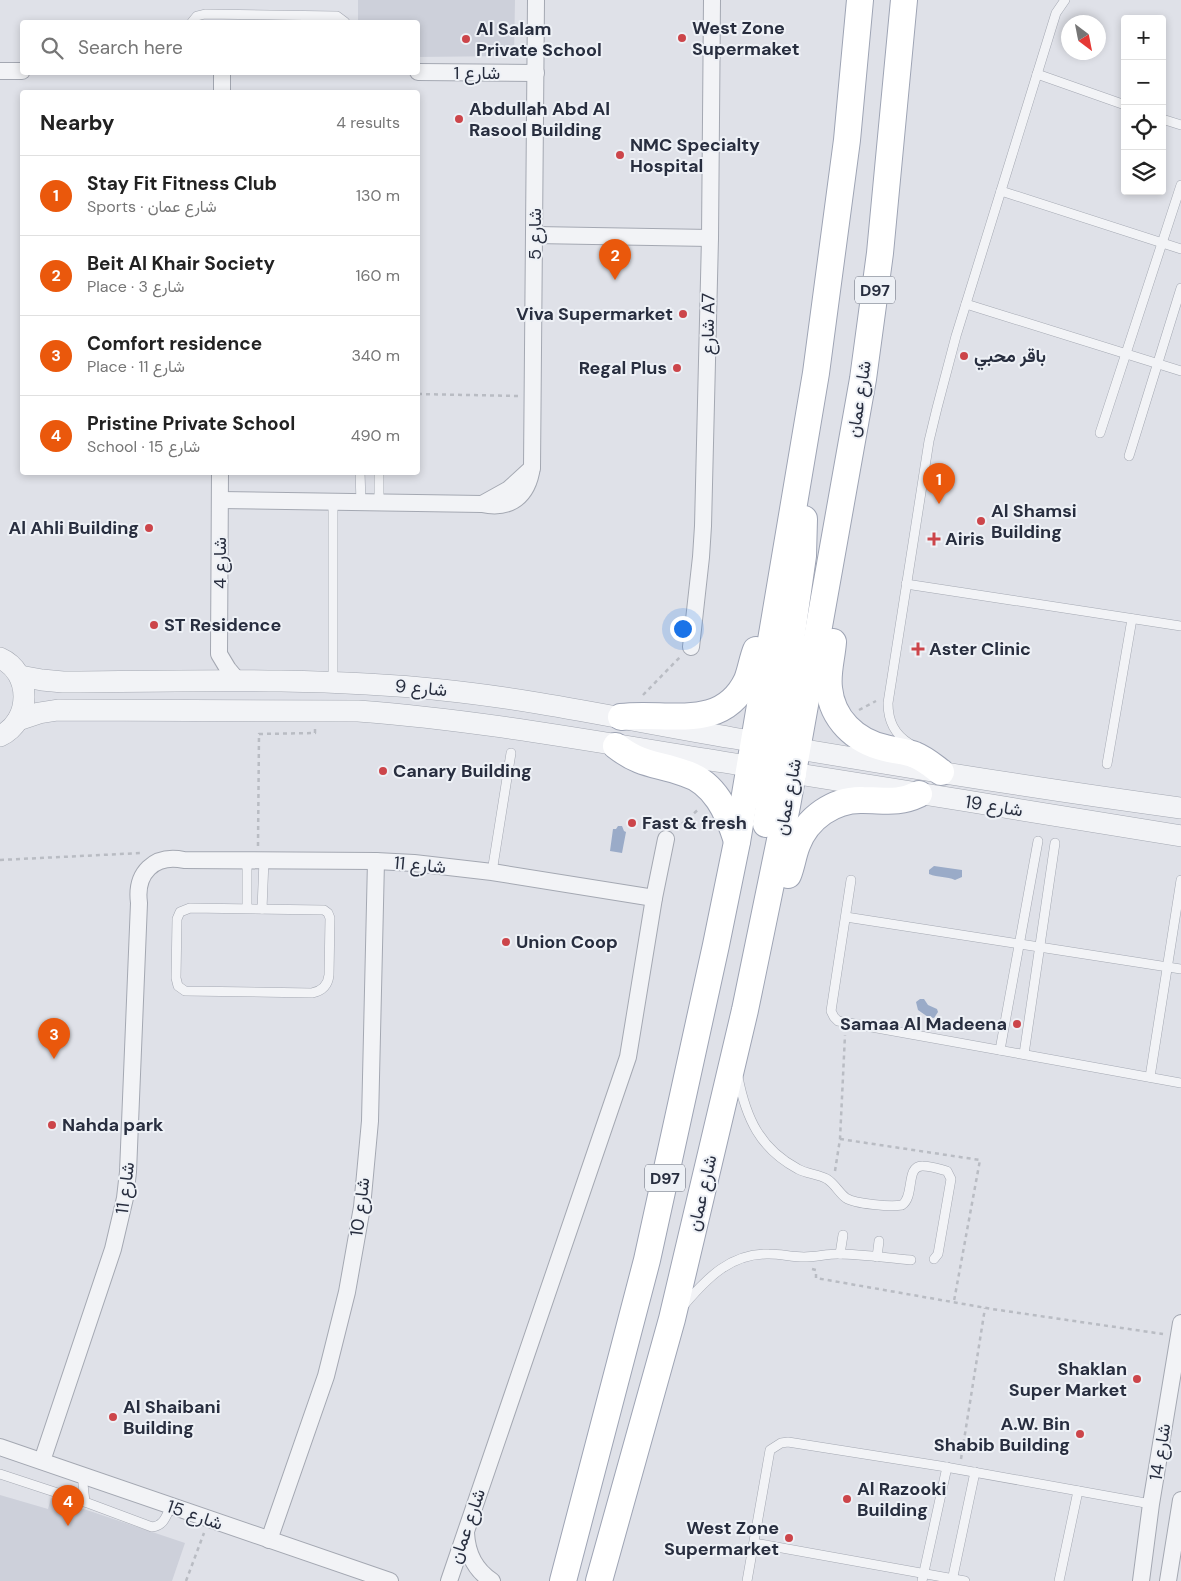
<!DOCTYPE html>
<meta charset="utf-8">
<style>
body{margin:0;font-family:"DM Sans",Vazirmatn,sans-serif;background:#f6f6f6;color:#222}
.controls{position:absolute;right:15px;top:15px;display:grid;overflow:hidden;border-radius:5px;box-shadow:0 2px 8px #0003}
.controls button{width:45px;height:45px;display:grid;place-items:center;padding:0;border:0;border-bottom:1px solid #e0e0e0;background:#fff;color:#222;font:25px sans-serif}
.compass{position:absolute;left:1061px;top:15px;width:45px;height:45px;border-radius:50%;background:#fff;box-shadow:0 2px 8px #0003;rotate:148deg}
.you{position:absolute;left:682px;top:628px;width:18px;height:18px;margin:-12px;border:4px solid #fff;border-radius:50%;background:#1a73e8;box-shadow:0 0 0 8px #1a73e833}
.badge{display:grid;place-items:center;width:32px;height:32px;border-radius:50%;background:#ea580c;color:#fff;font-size:16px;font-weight:700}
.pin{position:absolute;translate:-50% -41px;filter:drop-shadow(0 1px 2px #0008)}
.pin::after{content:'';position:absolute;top:26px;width:18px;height:15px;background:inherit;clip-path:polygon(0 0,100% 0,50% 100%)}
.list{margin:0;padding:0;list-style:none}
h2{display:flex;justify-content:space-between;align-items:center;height:65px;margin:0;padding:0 20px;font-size:21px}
h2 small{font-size:16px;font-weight:400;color:#767676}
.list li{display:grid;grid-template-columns:32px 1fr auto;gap:15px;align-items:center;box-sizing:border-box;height:80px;padding:0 20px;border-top:1px solid #e0e0e0}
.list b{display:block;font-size:19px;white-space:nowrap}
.list p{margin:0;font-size:16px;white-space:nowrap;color:#767676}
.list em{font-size:16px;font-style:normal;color:#767676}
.icon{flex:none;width:28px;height:28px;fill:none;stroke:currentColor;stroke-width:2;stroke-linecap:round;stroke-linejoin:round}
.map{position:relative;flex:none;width:1181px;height:1581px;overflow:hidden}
.search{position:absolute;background:#fff;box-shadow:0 2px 8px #0003;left:20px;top:20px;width:400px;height:55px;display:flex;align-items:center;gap:12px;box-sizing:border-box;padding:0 18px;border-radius:5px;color:#767676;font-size:19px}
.panel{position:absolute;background:#fff;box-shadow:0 2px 8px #0003;left:20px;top:90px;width:400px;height:385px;border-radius:5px}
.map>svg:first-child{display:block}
.built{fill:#cdd0da}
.water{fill:#9aabc8}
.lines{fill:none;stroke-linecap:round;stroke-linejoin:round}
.service-casing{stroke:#a4a8b2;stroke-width:10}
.minor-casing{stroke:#a4a8b2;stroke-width:18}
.tertiary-casing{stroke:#a4a8b2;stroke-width:22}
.primary-casing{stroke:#9ea4b4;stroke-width:28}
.path{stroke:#b9bcc3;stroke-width:2.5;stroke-dasharray:4 4;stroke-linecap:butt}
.service{stroke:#f2f3f6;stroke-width:9}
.minor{stroke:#f2f3f6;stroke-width:16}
.tertiary{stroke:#f2f3f6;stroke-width:21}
.primary{stroke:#fff;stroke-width:26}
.poi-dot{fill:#cc454a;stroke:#eef1f6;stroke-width:2}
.labels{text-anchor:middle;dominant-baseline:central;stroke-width:4;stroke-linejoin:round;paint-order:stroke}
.shield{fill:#eef1f6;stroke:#636876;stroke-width:1}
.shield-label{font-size:16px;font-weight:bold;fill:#282e3f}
.poi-label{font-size:18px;font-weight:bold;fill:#282e3f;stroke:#eef1f6;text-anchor:start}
.street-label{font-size:18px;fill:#282e3f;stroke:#eef1f6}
</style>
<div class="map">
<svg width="1181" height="1581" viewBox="0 0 1181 1581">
<rect width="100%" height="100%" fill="#dfe1e8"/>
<g class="built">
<polygon points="358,0 515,0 514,56 418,57 418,22 358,22"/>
<polygon points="0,1495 48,1509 51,1498 185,1543 172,1581 0,1581"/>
</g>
<g class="water">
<polygon points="618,826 622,826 624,831 626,832 622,853 610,851 613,829 616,829"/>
<path d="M 934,866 L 962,870 L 962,877 L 955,880 C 947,876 938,878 929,874 L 929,870 Z"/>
<polygon points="920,999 924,999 928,1005 937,1009 938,1012 934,1018 928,1017 918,1010 916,1002"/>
</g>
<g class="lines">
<defs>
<g id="service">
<polyline points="192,22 197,16 205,14 337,16 345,22"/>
<polyline points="1037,74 1125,105"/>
<polyline points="1162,119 1181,125"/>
<polyline points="1001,191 1181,249"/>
<polyline points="966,304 1181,371"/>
<polyline points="1100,433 1181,185"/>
<polyline points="1129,456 1181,288"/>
<polyline points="360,472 361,502"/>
<polyline points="379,472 379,503"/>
<polyline points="906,584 1181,626"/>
<polyline points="333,682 333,502"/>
<path d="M 910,744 C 894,734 888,721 888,703 L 929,441 L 937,408 L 956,336 L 1056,13 L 1065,0"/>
<polyline points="1107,764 1132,619"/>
<polyline points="247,860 247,908"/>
<polyline points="492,872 511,753"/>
<polyline points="851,880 831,1011 834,1017 838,1021 1181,1083"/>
<path d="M 190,908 L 324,910 L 328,913 L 330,918 L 329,975 C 328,985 322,991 312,993 L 185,991 L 178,986 L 176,978 L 177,919 L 180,912 Z"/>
<polyline points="262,909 264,860"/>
<polyline points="846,917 1181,969"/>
<polyline points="1000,1050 1038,841"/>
<polyline points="1024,1054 1055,843"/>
<path d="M 738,1077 C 746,1118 760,1149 798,1169 C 807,1174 818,1174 827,1179 C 835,1184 839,1193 846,1198 C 855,1204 891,1207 902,1205 C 915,1197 905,1165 923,1166 C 931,1166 939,1169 947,1171 L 951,1179 L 938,1254 L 934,1259"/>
<polyline points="1150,1077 1181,880"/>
<polyline points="840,1254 843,1235"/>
<polyline points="877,1257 879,1241"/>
<path d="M 684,1305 C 707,1278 731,1253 769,1254 C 781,1254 792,1257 804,1257 C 815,1257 827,1254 838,1254 C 862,1254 887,1258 911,1260"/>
<path d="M 0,1474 L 85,1502 L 152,1527 C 164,1526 166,1516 171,1506"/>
<polyline points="83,1476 83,1484 85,1502"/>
<polyline points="754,1543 965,1581"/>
<polyline points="747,1581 770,1450 781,1443 788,1442 940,1466 1151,1504"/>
<polyline points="922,1581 947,1467"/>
<polyline points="952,1581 975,1472"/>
<polyline points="1059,1581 1078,1491"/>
</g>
<g id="minor">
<polyline points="0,71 22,71"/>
<polyline points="418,72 536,73"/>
<polyline points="222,92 222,72"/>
<polyline points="535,235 710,238"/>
<polyline points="220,472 219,654 228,669 239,682"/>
<path d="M 220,500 L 482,504 C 511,510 528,496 532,467 L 536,0"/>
<polyline points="482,504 509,489 532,468"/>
<polyline points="691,647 701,557 703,526 710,238 712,0"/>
<polyline points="0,1447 390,1581"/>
<path d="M 42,1461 L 113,1249 L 125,1198 L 128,1172 L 139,903 C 135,873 154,854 184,860 L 376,861 L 414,863 L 492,872 L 654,898"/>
<path d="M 466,1533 C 467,1553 475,1570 492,1581"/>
<polyline points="269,1540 326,1376 347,1292 362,1207 370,1121 376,861"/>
<polyline points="449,1581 628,1057 654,898 666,839"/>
<polyline points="1141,1581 1151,1504 1181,1323"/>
<polyline points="1168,1581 1181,1500"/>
</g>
<g id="tertiary">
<path d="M 0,658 C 32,672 32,721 0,736"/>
<path d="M 20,676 L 42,680 L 63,682 C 189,681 317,677 442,690 C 540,700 636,722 733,738 C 882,763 1031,788 1181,808"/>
<path d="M 18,720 L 39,713 L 58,710 L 358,711 C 480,720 602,743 723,762 C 875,787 1029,810 1181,836"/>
</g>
<g id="primary">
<path d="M 833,642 C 832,657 827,672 829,688 C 832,719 855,741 885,748 C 895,751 906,751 915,755 C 925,759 933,766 941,772"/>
<path d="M 621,717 C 666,711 722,733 747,680 C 751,670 752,660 756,650"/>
<path d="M 616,746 C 642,766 656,763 684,773 C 715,782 728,813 737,841"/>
<path d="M 758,749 C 775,776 771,794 766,824"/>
<path d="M 793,774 C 781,767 776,759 776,745 L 803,556 L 804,519"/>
<path d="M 788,875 C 792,865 793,855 797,845 C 807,818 834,799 863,800 C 885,800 898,804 919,794"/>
<polyline points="563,1581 647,1260 716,945 737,842 816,373 847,140 860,0"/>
<polyline points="599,1581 672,1319 745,1010 787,806 863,379 880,253 904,0"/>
</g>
</defs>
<use href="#service" class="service-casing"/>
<use href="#minor" class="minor-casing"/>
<use href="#tertiary" class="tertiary-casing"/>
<use href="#primary" class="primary-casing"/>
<g class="path">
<polyline points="418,394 518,396"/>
<polyline points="643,695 681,656"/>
<polyline points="859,710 876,701"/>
<polyline points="676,829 700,808"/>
<polyline points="258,846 259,734 315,733 315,729"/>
<polyline points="0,860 141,853 143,854"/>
<polyline points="840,1139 980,1160 954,1301"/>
<polyline points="835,1171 840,1139 845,1035"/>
<polyline points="812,1269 816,1270 816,1278 992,1309 1163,1334"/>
<polyline points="961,1459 985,1308"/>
<polyline points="186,1581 204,1533"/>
</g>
<use href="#service" class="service"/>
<use href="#minor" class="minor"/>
<use href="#tertiary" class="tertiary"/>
<use href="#primary" class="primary"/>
</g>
<g class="poi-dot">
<circle cx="682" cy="38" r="5"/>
<circle cx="466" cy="39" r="5"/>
<circle cx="459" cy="119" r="5"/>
<circle cx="620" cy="155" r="5"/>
<circle cx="683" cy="314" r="5"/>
<circle cx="964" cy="356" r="5"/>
<circle cx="677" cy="368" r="5"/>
<circle cx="981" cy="521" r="5"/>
<circle cx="149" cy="528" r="5"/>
<path d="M931.5 531.5h5v5h5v5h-5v5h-5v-5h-5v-5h5z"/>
<circle cx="154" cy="625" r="5"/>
<path d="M915.5 641.5h5v5h5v5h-5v5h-5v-5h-5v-5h5z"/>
<circle cx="383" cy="771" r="5"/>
<circle cx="632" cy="823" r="5"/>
<circle cx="506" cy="942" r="5"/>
<circle cx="1017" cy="1024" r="5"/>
<circle cx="52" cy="1125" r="5"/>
<circle cx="1137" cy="1379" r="5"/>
<circle cx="113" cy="1417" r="5"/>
<circle cx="1080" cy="1434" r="5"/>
<circle cx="847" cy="1499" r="5"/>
<circle cx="789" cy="1538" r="5"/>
</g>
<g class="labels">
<g class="shield">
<rect x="855" y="276.5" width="40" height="27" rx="4"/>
<rect x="645" y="1164.5" width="40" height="27" rx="4"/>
</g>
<g class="shield-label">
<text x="875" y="290">D97</text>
<text x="665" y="1178">D97</text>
</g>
<g class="poi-label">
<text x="692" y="28">West Zone<tspan x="692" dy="21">Supermaket</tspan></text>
<text x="476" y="29">Al Salam<tspan x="476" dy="21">Private School</tspan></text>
<text x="469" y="109">Abdullah Abd Al<tspan x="469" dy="21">Rasool Building</tspan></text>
<text x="630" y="145">NMC Specialty<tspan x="630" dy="21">Hospital</tspan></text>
<text x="673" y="314" text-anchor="end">Viva Supermarket</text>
<text x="974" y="356">باقر محبي</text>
<text x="667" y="368" text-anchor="end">Regal Plus</text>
<text x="991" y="511">Al Shamsi<tspan x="991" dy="21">Building</tspan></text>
<text x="139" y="528" text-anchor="end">Al Ahli Building</text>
<text x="945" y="539">Airis</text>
<text x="164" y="625">ST Residence</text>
<text x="929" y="649">Aster Clinic</text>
<text x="393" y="771">Canary Building</text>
<text x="642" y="823">Fast &amp; fresh</text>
<text x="516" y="942">Union Coop</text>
<text x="1007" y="1024" text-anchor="end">Samaa Al Madeena</text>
<text x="62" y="1125">Nahda park</text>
<text x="1127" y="1369" text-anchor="end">Shaklan<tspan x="1127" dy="21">Super Market</tspan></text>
<text x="123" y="1407">Al Shaibani<tspan x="123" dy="21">Building</tspan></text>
<text x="1070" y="1424" text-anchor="end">A.W. Bin<tspan x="1070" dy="21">Shabib Building</tspan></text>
<text x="857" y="1489">Al Razooki<tspan x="857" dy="21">Building</tspan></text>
<text x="779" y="1528" text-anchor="end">West Zone<tspan x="779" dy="21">Supermarket</tspan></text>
</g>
<g class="street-label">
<text x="477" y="73">شارع 1</text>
<text transform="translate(535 234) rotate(-90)">شارع 5</text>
<text transform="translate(708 324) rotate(-89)">شارع A7</text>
<text transform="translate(859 399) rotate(-81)">شارع عمان</text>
<text transform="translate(220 563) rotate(-90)">شارع 4</text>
<text transform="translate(421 688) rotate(5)">شارع 9</text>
<text transform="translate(788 797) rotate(-79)">شارع عمان</text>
<text transform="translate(994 806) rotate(9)">شارع 19</text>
<text transform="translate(420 865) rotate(5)">شارع 11</text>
<text transform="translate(125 1188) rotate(-83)">شارع 11</text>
<text transform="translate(702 1193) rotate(-77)">شارع عمان</text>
<text transform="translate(360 1207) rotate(-83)">شارع 10</text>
<text transform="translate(1160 1452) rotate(-81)">شارع 14</text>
<text transform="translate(195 1515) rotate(19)">شارع 15</text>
<text transform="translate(467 1526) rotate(-71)">شارع عمان</text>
</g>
</g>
</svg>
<div class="controls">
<button>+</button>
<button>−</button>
<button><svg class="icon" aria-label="locate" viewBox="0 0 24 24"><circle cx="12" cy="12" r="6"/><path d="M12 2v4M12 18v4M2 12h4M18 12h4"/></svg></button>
<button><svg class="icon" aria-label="layers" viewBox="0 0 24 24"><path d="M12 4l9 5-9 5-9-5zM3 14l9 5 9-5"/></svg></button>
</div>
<svg class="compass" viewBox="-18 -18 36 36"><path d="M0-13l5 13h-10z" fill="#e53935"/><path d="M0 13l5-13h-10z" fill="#767676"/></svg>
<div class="you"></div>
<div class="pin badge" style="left:939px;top:504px">1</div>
<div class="pin badge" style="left:615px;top:280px">2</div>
<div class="pin badge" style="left:54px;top:1059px">3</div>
<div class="pin badge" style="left:68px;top:1526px">4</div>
<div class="search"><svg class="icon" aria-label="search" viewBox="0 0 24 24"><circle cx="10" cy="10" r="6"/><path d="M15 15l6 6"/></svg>Search here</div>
<section class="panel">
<h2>Nearby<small>4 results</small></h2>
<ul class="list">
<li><span class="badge">1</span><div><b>Stay Fit Fitness Club</b><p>Sports · شارع عمان</p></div><em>130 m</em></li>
<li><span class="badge">2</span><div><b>Beit Al Khair Society</b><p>Place · شارع 3</p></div><em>160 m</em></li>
<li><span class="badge">3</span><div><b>Comfort residence</b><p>Place · شارع 11</p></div><em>340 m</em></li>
<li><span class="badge">4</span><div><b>Pristine Private School</b><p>School · شارع 15</p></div><em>490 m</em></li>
</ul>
</section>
</div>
